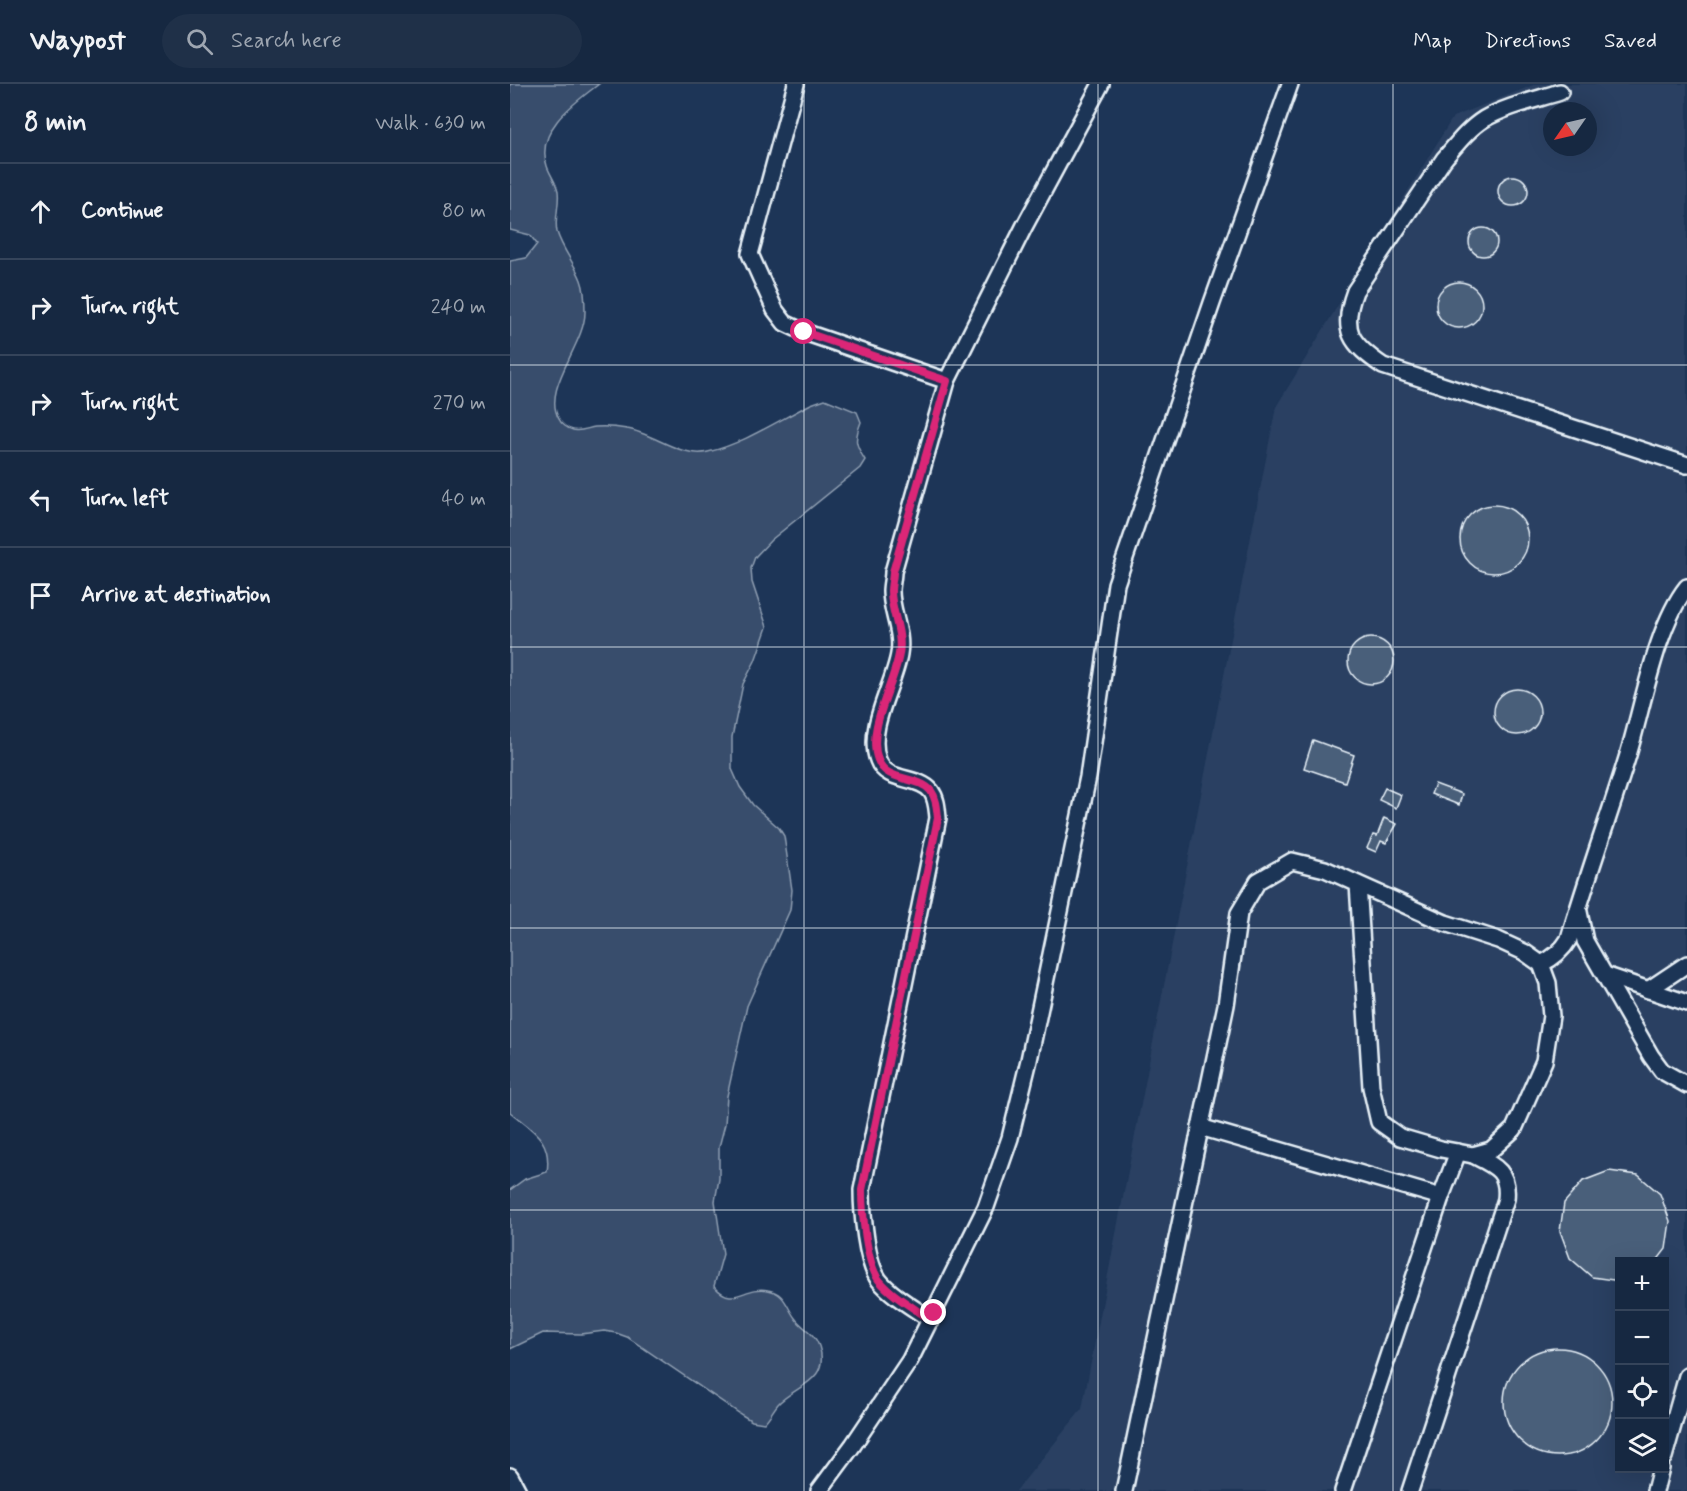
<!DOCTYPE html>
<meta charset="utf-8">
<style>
body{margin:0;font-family:Mynerve,sans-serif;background:#1f3048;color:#f1f3f6}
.controls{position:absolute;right:18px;bottom:18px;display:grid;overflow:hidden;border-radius:0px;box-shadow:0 6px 24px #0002}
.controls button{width:54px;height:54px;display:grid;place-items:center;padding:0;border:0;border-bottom:2px solid #35445a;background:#162841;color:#f1f3f6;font:30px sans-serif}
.compass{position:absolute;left:1033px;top:18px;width:54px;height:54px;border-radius:50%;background:#162841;box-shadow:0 6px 24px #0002;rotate:236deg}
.stop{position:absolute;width:18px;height:18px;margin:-14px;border:4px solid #db2777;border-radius:50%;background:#fff}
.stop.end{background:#db2777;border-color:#fff;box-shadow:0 2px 6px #0008}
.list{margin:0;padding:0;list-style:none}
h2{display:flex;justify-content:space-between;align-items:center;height:78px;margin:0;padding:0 24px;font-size:26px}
h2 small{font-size:20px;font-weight:400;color:#9ea6b1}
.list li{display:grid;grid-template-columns:39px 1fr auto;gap:18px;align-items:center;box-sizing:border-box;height:96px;padding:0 24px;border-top:2px solid #35445a}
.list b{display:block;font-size:22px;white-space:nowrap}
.list em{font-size:20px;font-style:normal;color:#9ea6b1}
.icon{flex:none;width:33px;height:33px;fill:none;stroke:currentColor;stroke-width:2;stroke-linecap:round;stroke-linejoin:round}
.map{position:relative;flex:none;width:1177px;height:1407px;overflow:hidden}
header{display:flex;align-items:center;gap:36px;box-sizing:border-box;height:84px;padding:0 30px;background:#162841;border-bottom:2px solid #35445a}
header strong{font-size:28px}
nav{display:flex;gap:33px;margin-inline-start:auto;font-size:21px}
.search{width:420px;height:54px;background:#1f3048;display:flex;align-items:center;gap:15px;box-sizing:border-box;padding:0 21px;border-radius:33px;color:#9ea6b1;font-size:22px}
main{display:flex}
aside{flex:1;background:#162841}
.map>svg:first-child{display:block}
.built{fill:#2a4162;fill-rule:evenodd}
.green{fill:#374d6c;stroke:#909fb2;stroke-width:1.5}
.building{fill:#495e7a;stroke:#e8f1f8;stroke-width:1.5}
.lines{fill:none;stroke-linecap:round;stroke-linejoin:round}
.minor-casing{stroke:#e8f1f8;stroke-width:20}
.minor{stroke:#1d3557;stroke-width:15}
.route{stroke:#db2777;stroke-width:8}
.grid{fill:none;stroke:#e8f1f8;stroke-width:1.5;stroke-opacity:0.55}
</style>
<header>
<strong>Waypost</strong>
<div class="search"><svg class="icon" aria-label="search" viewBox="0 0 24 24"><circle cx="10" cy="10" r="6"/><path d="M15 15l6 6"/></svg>Search here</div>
<nav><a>Map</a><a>Directions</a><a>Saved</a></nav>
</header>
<main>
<aside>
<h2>8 min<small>Walk · 630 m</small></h2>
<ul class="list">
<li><svg class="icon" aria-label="ahead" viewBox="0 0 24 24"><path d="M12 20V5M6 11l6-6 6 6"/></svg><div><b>Continue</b></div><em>80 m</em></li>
<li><svg class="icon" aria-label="right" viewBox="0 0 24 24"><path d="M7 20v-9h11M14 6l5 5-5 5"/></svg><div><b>Turn right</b></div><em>240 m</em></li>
<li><svg class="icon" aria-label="right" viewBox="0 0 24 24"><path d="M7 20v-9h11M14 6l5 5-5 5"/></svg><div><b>Turn right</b></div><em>270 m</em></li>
<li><svg class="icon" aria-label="left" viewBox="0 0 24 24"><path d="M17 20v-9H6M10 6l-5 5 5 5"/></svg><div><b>Turn left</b></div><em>40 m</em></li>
<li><svg class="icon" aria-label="arrive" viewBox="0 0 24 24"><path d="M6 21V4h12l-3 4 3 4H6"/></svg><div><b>Arrive at destination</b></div></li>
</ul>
</aside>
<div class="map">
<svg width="1177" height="1407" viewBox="0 0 1177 1407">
<rect width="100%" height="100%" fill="#1d3557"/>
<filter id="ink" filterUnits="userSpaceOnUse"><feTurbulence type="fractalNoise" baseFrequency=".0167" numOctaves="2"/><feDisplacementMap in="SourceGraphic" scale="12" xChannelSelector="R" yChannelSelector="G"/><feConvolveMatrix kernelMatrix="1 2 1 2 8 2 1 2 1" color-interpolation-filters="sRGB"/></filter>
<g filter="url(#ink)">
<path class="built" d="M 1026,0 L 1177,0 L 1177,1407 L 506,1407 L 572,1325 L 766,323 L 943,33 ZM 1042,27 L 1078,27 L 1078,63 L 1042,63 ZM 1110,1178 L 1154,1178 L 1154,1384 L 1110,1384 Z"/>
<path class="green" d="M 0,0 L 89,0 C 64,19 25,46 37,82 C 40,91 46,98 48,107 C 50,120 44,134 47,148 C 52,165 65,180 71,196 C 75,206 75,218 75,228 C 75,261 31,305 49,335 C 51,340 58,345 63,346 C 70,348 78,344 85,343 C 96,342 106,343 117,345 C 143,349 173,375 198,368 C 233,360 269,336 301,320 L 315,315 L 347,328 L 351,338 C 344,356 345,360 355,376 L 350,384 L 261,456 L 245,473 L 241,484 L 242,498 L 257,543 L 245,577 L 233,600 L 222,653 L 222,685 L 230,703 L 243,721 L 269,744 L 274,752 L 282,806 L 280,826 L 237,922 L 217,1012 L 215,1040 L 209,1063 L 209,1095 L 205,1117 L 213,1170 L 204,1202 C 224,1225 234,1201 258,1206 C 275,1209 276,1222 285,1234 C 292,1244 305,1249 309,1262 C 321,1297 285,1302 268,1320 C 263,1326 260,1333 254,1339 L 242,1337 L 232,1331 L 117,1253 L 106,1249 L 94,1247 L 71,1250 L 33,1249 L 0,1265 L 0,1106 L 15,1095 L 37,1088 C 42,1055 23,1047 0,1028 L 0,177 L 16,174 L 27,160 L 20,151 L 0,146 Z"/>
<g class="building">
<circle cx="1003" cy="107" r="15"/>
<circle cx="973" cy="158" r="14"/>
<circle cx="949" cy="221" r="23"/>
<circle cx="984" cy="455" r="34"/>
<circle cx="861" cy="577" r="23"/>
<circle cx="1007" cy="628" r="23"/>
<polygon points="803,656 844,671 835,698 794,684"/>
<polygon points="925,700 952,710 949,721 921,710"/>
<polygon points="875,704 891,711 886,724 869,716"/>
<polygon points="874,734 887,740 876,759 871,757 866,768 857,764 863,751 867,752"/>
<polygon points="1099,1087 1128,1091 1150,1110 1160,1137 1156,1165 1146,1178 1110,1178 1110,1197 1082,1193 1060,1174 1050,1147 1054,1119 1073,1097"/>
<circle cx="1048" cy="1318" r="54"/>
</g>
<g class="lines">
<defs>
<g id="minor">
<polyline points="286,0 240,170 265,226 275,239 294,248 437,297"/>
<path d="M 1050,8 C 1025,16 997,22 974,35 C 958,45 946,61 934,75 L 845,207 C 830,247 841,260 873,282 L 1177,381"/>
<polyline points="1069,828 1075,857 1141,972 1152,987 1177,1001"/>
<path d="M 1031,880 C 1044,874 1052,867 1059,855 C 1077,793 1099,733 1118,671 C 1133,622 1146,542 1177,503"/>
<polyline points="1095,891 1177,919"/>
<polyline points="1138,906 1177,880"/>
<polyline points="690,1043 931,1113"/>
<path d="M 421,1236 C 404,1224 382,1212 369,1196 C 356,1179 352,1127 352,1106 L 428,734 C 427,725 427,715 421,707 C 408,691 376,699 368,676 C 356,645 384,601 389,570 C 393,548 381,528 381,507 C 381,501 383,494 383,488 L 437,297 L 514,143 L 591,0"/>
<polyline points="1154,1373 1177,1292"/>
<polyline points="0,1392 8,1407"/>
<polyline points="309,1407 343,1361 400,1276 476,1123 500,1054 519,976 578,693 606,500 702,219 780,0"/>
<polyline points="614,1407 716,921 729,829 748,797 782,777 815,785 848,800 935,839 988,856 1014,868 1031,880 1038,899 1041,932 1034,977 1004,1045 981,1066 963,1071 931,1065 890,1053 869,1038 861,1003 848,800"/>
<polyline points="833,1407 931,1113 948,1068"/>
<path d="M 900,1407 L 996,1115 C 999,1087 985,1082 963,1071"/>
<polyline points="1145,1407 1151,1384"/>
</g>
</defs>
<use href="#minor" class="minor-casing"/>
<use href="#minor" class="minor"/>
</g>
</g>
<g class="lines" filter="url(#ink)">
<path class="route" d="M 294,248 L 437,297 L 383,488 C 383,494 381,501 381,507 C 381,528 393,548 389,570 C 384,601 356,645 368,676 C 376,699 408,691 421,707 C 427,715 427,725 428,734 L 352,1106 C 352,1127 356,1179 369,1196 C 382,1212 404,1224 421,1236 L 424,1229"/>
</g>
<path class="grid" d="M 294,0 L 294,1407M 588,0 L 588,1407M 883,0 L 883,1407M 0,281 L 1177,281M 0,563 L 1177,563M 0,844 L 1177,844M 0,1126 L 1177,1126"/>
</svg>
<div class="controls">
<button>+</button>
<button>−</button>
<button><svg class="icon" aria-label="locate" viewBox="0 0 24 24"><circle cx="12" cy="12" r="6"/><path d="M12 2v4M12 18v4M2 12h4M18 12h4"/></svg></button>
<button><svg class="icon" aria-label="layers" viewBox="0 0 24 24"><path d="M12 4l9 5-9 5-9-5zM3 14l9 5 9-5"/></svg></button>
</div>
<svg class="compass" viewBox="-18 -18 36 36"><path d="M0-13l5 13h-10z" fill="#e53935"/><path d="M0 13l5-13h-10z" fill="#9ea6b1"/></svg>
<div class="stop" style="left:294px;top:248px"></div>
<div class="stop end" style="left:424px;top:1229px"></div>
</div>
</main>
